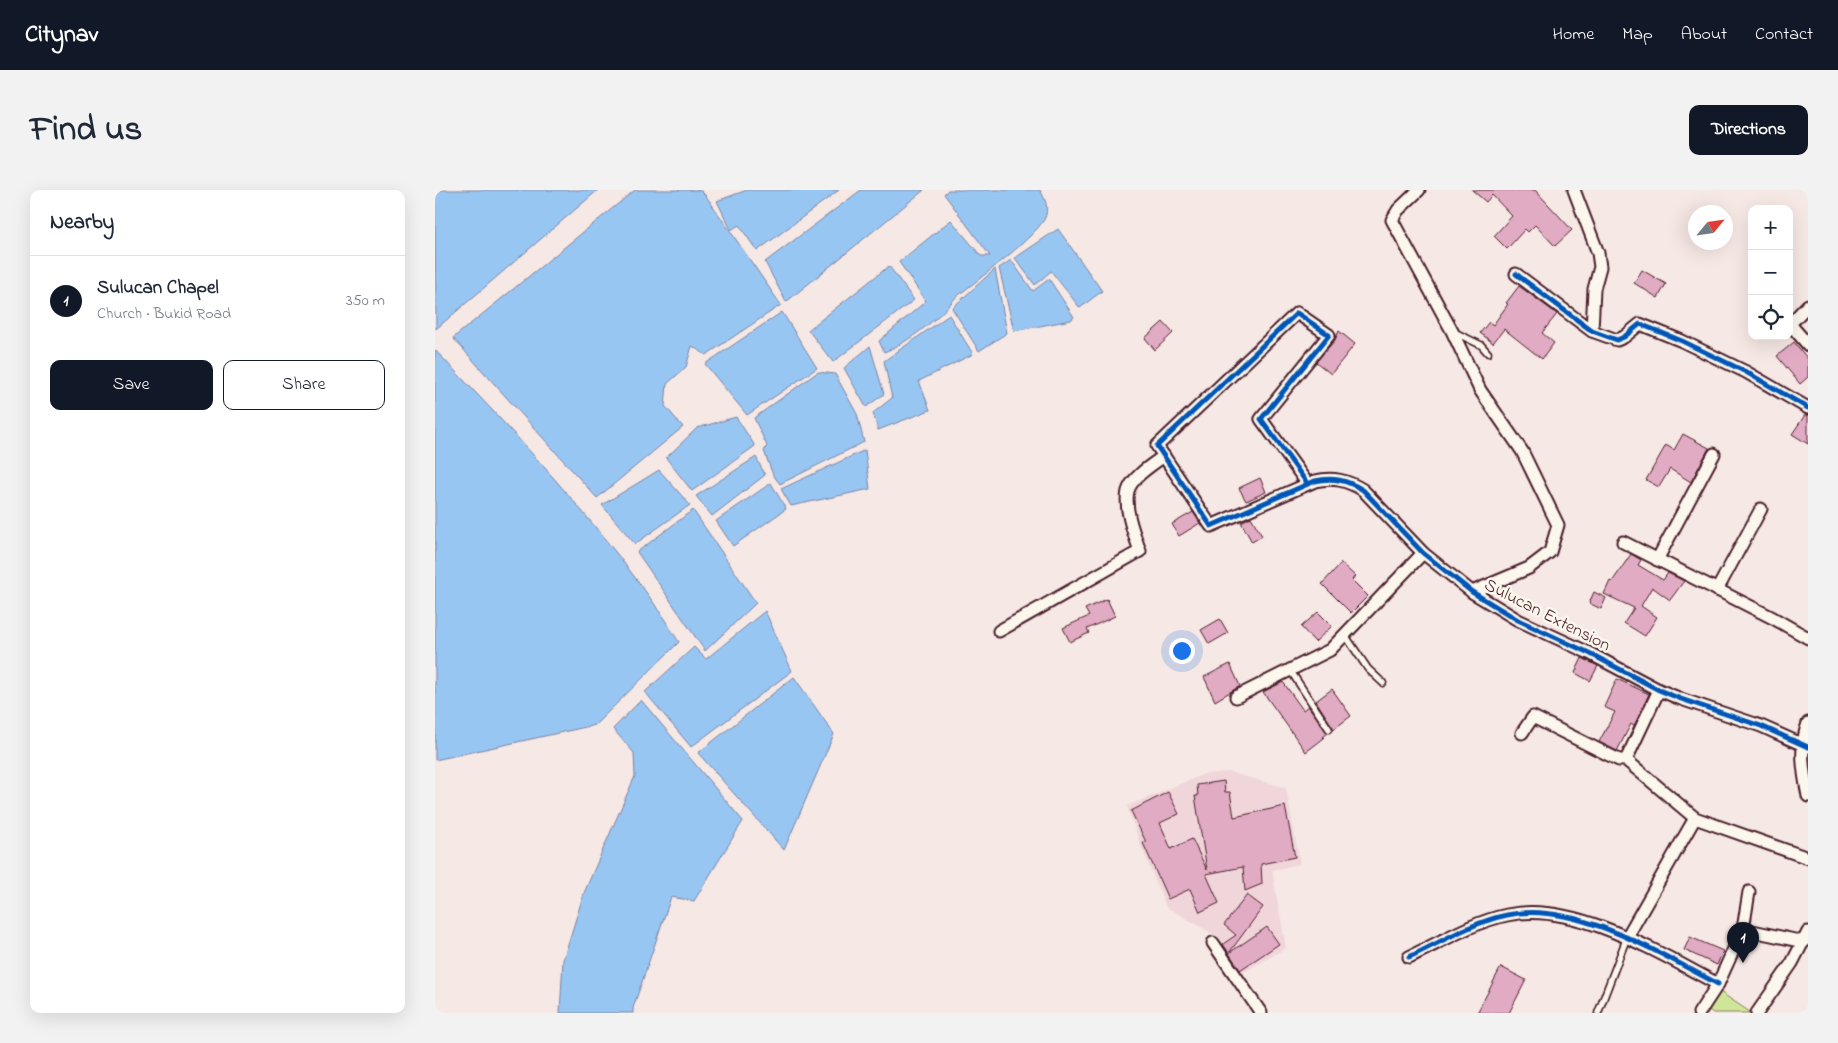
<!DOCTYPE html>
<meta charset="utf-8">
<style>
body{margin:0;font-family:"Indie Flower",sans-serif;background:#f2f2f3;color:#1f2937}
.controls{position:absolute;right:15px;top:15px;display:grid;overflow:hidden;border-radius:10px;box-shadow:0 5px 20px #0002}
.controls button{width:45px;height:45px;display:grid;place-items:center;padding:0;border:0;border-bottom:1px solid #e0e1e3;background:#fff;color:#1f2937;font:25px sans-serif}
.compass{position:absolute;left:1253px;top:15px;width:45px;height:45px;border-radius:50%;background:#fff;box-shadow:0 5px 20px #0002;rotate:61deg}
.you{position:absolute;left:746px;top:460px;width:18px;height:18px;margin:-12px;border:4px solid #fff;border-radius:50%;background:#1a73e8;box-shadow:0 0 0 8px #1a73e833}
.badge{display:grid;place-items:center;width:32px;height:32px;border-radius:50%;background:#111827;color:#fff;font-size:16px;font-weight:700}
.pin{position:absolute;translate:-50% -41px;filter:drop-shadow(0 1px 2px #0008)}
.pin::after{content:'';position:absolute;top:26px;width:18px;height:15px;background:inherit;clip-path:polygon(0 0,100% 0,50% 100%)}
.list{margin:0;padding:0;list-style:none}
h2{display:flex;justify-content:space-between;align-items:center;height:65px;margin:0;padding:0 20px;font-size:21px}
h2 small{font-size:16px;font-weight:400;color:#747a83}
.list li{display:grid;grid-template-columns:32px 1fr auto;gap:15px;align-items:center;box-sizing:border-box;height:90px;padding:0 20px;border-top:1px solid #e0e1e3}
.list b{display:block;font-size:19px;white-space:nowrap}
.list p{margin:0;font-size:16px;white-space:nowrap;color:#747a83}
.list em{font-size:16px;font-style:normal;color:#747a83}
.actions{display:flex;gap:10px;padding:15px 20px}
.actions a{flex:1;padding:11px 0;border:1px solid #111827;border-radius:10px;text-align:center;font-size:18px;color:#111827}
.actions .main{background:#111827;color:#fff}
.icon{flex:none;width:28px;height:28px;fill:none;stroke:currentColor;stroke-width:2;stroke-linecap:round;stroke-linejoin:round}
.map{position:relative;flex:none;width:1373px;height:823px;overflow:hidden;border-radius:10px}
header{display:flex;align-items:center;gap:30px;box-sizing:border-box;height:70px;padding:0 25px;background:#111827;color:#fff}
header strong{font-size:24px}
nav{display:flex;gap:28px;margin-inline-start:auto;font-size:18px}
.intro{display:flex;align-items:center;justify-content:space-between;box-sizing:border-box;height:120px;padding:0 30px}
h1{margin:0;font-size:35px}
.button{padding:12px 22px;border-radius:10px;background:#111827;color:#fff;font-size:18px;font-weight:700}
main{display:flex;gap:30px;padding:0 30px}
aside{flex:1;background:#fff;border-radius:10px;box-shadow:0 5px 20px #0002}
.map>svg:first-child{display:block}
.built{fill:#f0d6da}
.green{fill:#cee59a;stroke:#8c8262}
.water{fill:#98c6f3;stroke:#7983a3}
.building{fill:#e1abc3;stroke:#4a1f2b}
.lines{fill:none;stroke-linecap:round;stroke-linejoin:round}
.service-casing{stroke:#4a1f2b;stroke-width:9}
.minor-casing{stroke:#4a1f2b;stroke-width:15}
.service{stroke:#fbf7ec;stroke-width:5.5}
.minor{stroke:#fbf7ec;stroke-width:11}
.cycleway-casing{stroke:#fbf7ec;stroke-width:8}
.cycleway{stroke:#0057b8;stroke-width:5}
.labels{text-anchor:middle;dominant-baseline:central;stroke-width:5;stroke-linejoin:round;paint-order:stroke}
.street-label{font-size:18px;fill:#4a1f2b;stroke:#fbf7ec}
</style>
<header>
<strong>Citynav</strong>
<nav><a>Home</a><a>Map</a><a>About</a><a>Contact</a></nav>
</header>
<div class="intro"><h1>Find us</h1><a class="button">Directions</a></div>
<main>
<aside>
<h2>Nearby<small></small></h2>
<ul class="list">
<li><span class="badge">1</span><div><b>Sulucan Chapel</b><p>Church · Bukid Road</p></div><em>350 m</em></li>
</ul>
<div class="actions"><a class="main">Save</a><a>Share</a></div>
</aside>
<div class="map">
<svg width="1373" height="823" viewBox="0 0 1373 823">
<rect width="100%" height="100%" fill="#f6e8e4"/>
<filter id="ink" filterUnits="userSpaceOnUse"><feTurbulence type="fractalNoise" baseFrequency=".02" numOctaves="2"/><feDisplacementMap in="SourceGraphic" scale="10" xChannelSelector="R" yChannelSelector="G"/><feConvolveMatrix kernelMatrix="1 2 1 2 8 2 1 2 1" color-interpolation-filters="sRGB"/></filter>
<g filter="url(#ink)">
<polygon class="built" points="794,582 851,598 865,674 837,680 851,758 802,786 775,742 731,717 706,656 692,616 769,584"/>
<polygon class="green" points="1282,800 1315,822 1314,823 1278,823 1270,817"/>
<g class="water">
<polygon points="0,0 163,0 1,139"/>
<polygon points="200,0 265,0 271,6 346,115 271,165 257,156 251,177 232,194 230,216 248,237 162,308 18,148"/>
<polygon points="312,0 404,0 322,61 304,35 296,40 282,11"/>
<polygon points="426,0 489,0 351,112 330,72"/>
<path d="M 513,0 L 605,0 C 610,9 613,15 611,25 C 607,43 537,94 520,108 C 506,127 471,154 449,162 L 444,151 L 491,111 L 464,72 L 516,30 L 546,66 L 555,66 L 509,4 Z"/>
<polygon points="623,39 667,101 645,118 616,81 600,95 580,68"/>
<polygon points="576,70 598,101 614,89 639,127 636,130 579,141 564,78"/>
<polygon points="454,76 479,110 398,172 373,140"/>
<polygon points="560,79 572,143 544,161 517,118"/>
<polygon points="347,122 382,178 312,225 270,174"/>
<polygon points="514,125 538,164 484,191 495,220 443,240 438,223 457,208 449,171"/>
<polygon points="435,156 449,204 431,217 409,178"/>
<path d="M 0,160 C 73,236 145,313 208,398 C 221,415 232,434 244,452 L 160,535 L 0,570 Z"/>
<polygon points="383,182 400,184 422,224 429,252 345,294 338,285 329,261 332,256 319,228"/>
<polygon points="301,227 320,256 257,301 231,268 262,238"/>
<polygon points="430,260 435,299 356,316 346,299"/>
<polygon points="321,267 330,285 277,326 261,306"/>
<polygon points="224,280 255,315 200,354 167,315"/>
<polygon points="336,293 351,319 298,356 281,331"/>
<polygon points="258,320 321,413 270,461 202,362"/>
<polygon points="330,421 357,481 256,557 210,502 259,457 271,469"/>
<polygon points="359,487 399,544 349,660 263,563"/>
<polygon points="206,510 308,631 259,711 236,707 198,818 198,823 125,823 128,770 149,703 200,586 199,563 178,539"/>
</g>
<g class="building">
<polygon points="1037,0 1100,0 1137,40 1120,56 1100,35 1093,42 1090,39 1072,59 1059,46 1077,26 1057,5 1051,12"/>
<polygon points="1207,80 1231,94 1223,108 1199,93"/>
<polygon points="1084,96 1122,124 1107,143 1119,153 1107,169 1069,139 1058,153 1045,143 1054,132 1058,135 1073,114 1071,113"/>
<polygon points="728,132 738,143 720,160 710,148"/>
<polygon points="904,141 920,154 896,184 881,172 900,150"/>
<polygon points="1359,152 1373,169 1373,187 1365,194 1342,166"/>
<polygon points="1370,225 1373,225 1373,254 1357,244"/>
<polygon points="1248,244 1274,258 1256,292 1235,279 1224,297 1211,290 1231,255 1239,260"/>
<polygon points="825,288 831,302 811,311 804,298"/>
<polygon points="758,322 765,333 744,346 737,334"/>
<polygon points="816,327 827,346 817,352 806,332"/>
<polygon points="1196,364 1206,370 1203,375 1228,390 1233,383 1249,391 1235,410 1217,397 1206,416 1222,427 1210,446 1189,433 1199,418 1169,404 1175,391 1177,392"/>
<polygon points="906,373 920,386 917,390 933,406 916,423 887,394"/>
<polygon points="1159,402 1171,408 1166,419 1154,413"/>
<polygon points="672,409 680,426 652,439 654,443 635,452 628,438 654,426 650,419"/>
<polygon points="883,422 897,436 880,452 866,437"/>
<polygon points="785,429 793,443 774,454 766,440"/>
<polygon points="1147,468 1163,476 1155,491 1140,483"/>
<polygon points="795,474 805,496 780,511 769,487"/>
<polygon points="1182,489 1214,504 1199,536 1196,534 1182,561 1164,552 1180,522 1169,517"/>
<polygon points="848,492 868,520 873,516 893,543 888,547 889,548 871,562 828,502"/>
<polygon points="897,499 916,526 899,539 881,511"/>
<polygon points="789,591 790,602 795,602 799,627 850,616 860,667 826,674 827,694 810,701 808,677 771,684 784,713 765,722 755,699 733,709 708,653 711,652 696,621 733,602 744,624 725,633 736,659 757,649 772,680 760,606 763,606 762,595"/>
<polygon points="812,705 828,717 794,763 832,737 844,754 805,780 788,754 801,745 789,735"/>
<polygon points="1255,747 1288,761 1282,775 1249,760"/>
<polygon points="1066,777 1091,790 1074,823 1042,823"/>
</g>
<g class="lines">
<defs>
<g id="service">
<polyline points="1019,142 1046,155 1053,163"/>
<polyline points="910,445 933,479 948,493"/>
<polyline points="855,480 894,539"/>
<polyline points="1163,823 1192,747"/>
</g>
<g id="minor">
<polyline points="984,0 963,20 957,30 1017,141 1045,200 1087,261 1123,335 1115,362 1094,378 1037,402"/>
<polyline points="1139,0 1163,63 1165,77 1159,99 1157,141"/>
<polyline points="1081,84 1157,141 1182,150 1189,147 1205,134 1247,151 1311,182 1373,218"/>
<polyline points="1373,115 1355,134 1373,155"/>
<path d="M 872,293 L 826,229 L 894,145 L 862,123 L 722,256 L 776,336 L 880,291 C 898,287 912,290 928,300 L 988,363 L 1037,402 L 1083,430 L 1154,463 L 1224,500 L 1246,509 L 1326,536 L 1373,557"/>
<polyline points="1188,352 1338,428 1373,448"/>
<polyline points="1222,370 1279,264"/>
<polyline points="1282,400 1326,319"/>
<path d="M 564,441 L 705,361 C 699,344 689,319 693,301 C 697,287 718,274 729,266"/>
<polyline points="801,507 895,460 988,363"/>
<path d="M 1373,533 C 1364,558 1368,581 1373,606"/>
<polyline points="1087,543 1098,527 1184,570 1191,570 1224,500"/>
<polyline points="1191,570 1260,628 1373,668"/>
<polyline points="1314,702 1308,739 1369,752"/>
<polyline points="1192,747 1260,628"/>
<polyline points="778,753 826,823"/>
<path d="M 974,767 C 1006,752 1038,732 1072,725 C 1139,710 1225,764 1283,794"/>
<polyline points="1264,823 1283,794 1308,739"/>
<polyline points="1322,823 1357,773 1373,742"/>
</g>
</defs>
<use href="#service" class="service-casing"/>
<use href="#minor" class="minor-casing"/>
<use href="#service" class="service"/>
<use href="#minor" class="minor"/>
<defs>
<g id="cycleway">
<polyline points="1081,84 1157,141 1182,150 1189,147 1205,134 1247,151 1311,182 1373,218"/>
<path d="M 872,293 L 826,229 L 894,145 L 862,123 L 722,256 L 776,336 L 880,291 C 898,287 912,290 928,300 L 988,363 L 1037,402 L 1083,430 L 1154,463 L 1224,500 L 1246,509 L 1326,536 L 1373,557"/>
<path d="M 974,767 C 1006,752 1038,732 1072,725 C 1139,710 1225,764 1283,794"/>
</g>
</defs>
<use href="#cycleway" class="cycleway-casing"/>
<use href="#cycleway" class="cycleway"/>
</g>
</g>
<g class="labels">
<g class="street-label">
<text transform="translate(1112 426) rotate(27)">Sulucan Extension</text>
</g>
</g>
</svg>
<div class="controls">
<button>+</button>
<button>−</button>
<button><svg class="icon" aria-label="locate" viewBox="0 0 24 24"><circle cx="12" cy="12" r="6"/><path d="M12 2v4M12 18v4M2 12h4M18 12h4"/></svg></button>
</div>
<svg class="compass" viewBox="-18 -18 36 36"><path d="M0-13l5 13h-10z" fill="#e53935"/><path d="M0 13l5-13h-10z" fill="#747a83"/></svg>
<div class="you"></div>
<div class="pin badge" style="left:1308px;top:773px">1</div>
</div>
</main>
